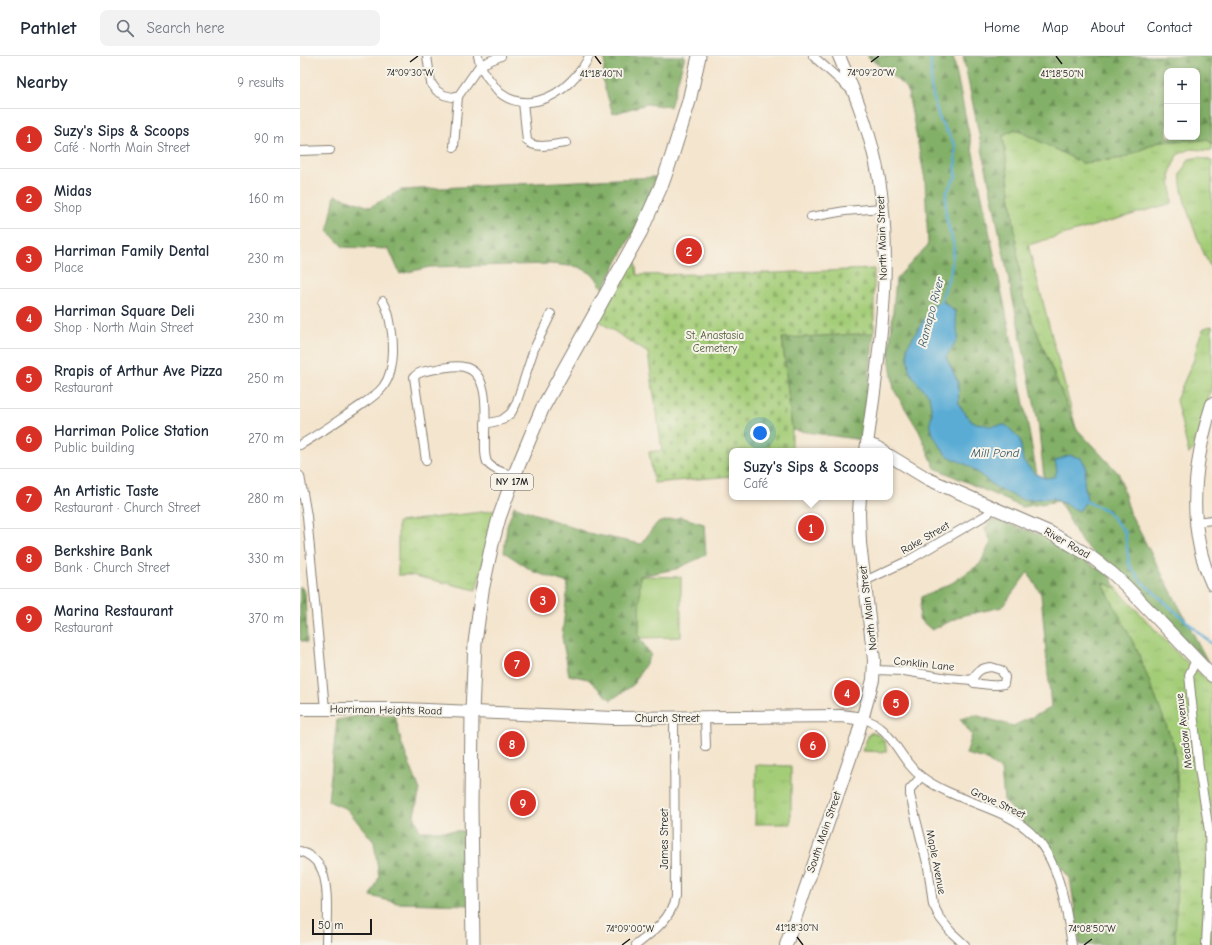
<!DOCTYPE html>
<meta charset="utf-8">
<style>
body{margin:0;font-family:"Comic Neue",sans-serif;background:#f2f2f3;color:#1f2937}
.controls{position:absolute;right:12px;top:12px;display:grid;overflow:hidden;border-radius:8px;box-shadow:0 2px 6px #0003}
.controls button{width:36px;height:36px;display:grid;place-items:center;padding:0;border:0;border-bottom:1px solid #e0e1e3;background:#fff;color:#1f2937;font:20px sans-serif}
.scale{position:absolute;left:12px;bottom:10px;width:60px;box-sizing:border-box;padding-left:4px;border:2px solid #1c1c1c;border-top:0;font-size:11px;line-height:14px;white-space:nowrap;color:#1c1c1c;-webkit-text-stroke:3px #f7f3e8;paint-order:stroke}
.you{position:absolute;left:460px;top:377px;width:14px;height:14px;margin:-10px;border:3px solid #fff;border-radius:50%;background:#1a73e8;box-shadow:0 0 0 6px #1a73e833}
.badge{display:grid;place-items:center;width:26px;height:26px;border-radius:50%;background:#d93025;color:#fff;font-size:13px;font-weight:700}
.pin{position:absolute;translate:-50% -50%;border:2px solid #fff;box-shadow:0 1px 4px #0006}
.popup{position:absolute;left:429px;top:392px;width:164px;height:52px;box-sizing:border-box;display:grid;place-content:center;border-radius:8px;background:#fff;filter:drop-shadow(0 1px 3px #0005);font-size:13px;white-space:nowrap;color:#747a83}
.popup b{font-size:15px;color:#1f2937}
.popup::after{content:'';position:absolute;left:50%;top:100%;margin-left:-8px;border:8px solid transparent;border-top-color:#fff}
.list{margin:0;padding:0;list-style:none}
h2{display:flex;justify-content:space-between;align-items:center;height:52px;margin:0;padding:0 16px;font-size:17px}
h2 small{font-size:13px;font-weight:400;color:#747a83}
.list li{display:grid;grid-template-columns:26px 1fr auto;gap:12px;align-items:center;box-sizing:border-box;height:60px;padding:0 16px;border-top:1px solid #e0e1e3}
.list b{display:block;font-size:15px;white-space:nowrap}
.list p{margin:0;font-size:13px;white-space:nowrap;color:#747a83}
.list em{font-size:13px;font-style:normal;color:#747a83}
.icon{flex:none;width:22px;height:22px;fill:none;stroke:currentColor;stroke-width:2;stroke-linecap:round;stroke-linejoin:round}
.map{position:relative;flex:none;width:912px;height:889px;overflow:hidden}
header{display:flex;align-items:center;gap:24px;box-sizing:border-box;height:56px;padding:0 20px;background:#fff;border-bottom:1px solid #e0e1e3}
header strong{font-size:19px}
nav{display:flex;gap:22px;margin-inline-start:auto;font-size:14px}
.search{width:280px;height:36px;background:#f2f2f3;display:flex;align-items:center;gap:10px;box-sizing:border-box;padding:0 14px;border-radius:8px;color:#747a83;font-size:15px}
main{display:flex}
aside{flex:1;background:#fff}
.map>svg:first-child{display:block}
.grass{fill:url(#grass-tufts);stroke:#60744a}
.forest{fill:url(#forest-firs);stroke:#506642;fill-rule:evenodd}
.cemetery{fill:url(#cemetery-stones);stroke:#60744a}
.garden{fill:#a4cd78;stroke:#60744a}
.water{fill:#5aacd5;stroke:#3b6478}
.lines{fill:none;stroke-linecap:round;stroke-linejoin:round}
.stream{stroke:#5aacd5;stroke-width:2.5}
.street-casing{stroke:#888075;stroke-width:10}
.secondary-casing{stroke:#888075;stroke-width:14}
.primary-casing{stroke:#888075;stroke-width:15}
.street{stroke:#fff;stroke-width:8}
.secondary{stroke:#fff;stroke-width:12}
.primary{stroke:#fff;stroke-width:13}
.ticks{fill:none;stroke:#1c1c1c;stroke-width:1.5}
.labels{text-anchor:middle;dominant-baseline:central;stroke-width:4;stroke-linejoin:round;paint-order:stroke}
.shield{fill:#f7f3e8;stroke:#5e5c59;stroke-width:1}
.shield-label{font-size:10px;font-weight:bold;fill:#1c1c1c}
.street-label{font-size:11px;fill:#1c1c1c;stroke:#f7f3e8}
.park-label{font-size:11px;fill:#4c5a3c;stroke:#f7f3e8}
.water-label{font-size:12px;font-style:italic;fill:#355666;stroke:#f7f3e8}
.ticks-label{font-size:10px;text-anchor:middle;fill:#1c1c1c;stroke:#f7f3e8;stroke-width:4;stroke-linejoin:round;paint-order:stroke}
</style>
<header>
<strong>Pathlet</strong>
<div class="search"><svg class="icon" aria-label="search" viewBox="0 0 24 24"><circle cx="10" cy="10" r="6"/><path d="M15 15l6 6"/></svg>Search here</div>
<nav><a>Home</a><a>Map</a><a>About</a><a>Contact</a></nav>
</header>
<main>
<aside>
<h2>Nearby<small>9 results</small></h2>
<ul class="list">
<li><span class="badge">1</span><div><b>Suzy's Sips &amp; Scoops</b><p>Café · North Main Street</p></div><em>90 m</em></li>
<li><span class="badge">2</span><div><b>Midas</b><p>Shop</p></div><em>160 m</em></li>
<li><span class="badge">3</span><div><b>Harriman Family Dental</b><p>Place</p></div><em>230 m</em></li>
<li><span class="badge">4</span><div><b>Harriman Square Deli</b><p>Shop · North Main Street</p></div><em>230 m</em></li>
<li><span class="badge">5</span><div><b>Rrapis of Arthur Ave Pizza</b><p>Restaurant</p></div><em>250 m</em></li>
<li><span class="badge">6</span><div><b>Harriman Police Station</b><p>Public building</p></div><em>270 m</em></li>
<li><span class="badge">7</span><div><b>An Artistic Taste</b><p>Restaurant · Church Street</p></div><em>280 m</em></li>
<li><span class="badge">8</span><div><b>Berkshire Bank</b><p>Bank · Church Street</p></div><em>330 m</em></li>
<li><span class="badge">9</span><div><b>Marina Restaurant</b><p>Restaurant</p></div><em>370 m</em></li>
</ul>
</aside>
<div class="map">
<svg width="912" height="889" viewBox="0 0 912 889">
<defs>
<pattern id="grass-tufts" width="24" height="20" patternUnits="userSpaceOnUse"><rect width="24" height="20" fill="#a4cd78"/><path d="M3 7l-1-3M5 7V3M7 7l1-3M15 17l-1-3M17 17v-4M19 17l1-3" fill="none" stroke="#8daf67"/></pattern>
<pattern id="forest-firs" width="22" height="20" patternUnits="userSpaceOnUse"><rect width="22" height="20" fill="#83b068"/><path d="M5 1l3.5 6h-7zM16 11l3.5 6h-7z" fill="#6a8e55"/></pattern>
<pattern id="cemetery-stones" width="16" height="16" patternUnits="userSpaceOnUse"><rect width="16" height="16" fill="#a4cd78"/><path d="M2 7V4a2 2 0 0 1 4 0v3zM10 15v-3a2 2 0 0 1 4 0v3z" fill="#8daf67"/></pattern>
</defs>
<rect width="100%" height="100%" fill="#f7f3e8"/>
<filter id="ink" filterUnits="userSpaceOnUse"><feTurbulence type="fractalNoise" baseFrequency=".025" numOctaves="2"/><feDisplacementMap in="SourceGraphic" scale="8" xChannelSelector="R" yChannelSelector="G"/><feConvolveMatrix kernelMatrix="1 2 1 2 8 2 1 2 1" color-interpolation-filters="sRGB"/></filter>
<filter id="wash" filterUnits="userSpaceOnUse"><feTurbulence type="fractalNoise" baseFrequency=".012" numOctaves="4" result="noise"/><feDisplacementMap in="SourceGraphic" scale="16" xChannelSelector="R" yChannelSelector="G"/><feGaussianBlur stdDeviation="0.9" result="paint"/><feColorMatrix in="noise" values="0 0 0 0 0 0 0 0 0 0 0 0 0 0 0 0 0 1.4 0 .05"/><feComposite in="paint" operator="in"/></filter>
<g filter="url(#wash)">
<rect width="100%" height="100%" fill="#f4e5ce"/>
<g class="grass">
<polygon points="715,73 783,107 823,102 860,85 907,84 912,87 912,95 891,93 877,99 870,117 872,147 728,189 776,372 723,242 703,79"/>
<path d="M 899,101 L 912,105 L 912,214 C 902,196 877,135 881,117 C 883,112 887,107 889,103 Z"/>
<polygon points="912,270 912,329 895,391 889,398 876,344 894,303 898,285 904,272"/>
<polygon points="198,454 176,534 111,519 98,519 98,466"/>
<polygon points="802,525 817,533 880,600 912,628 912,889 875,889 879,752 875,692"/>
<path d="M 573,676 C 582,680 587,686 586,696 L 562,695 L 569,678 Z"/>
<polygon points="456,709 491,710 491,768 455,768"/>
</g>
<g class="forest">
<polygon points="305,0 385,0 370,51 346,48 313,58 303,26"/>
<path d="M 567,0 L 653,0 L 717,310 L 737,419 L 744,422 L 738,366 L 663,0 L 912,0 L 912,87 L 907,84 L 860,85 L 823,102 L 783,107 L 715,73 L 703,79 L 723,242 L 776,372 L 819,418 L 830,457 L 908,606 L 781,485 L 759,445 L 722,451 L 635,412 L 619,375 L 594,334 L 589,299 L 596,223 L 628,189 L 625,123 L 607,32 ZM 867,15 L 897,15 L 897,81 L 867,81 Z"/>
<polygon points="356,121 340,163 303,233 294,219 279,211 251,208 130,211 100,218 89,193 43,191 28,175 35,139 70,151 101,134"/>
<polygon points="574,277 562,384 492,374 482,282"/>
<polygon points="214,450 288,477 341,488 357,467 381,461 404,468 406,499 376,513 340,520 339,581 351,599 333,629 311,644 288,623 269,619 262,581 268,527 234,516 204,496 207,470"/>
<polygon points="692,463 742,479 810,520 817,533 802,526 838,596 875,692 879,752 875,889 780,889 770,822 704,744 701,714 685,703 666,698 672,679 660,663 675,659 713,670 751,652 741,538 728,516 702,551 661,560 632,574 619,563 621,541 652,527 680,508 691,486 685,473"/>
<polygon points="0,530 5,536 7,587 0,584"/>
<polygon points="64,659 95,659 102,689 120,734 114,759 120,775 171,775 172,849 97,847 71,840 79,821 74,786 47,753 28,745 37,664"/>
</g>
<polygon class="cemetery" points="333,191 337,219 473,217 574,213 574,277 482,282 492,374 492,395 432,395 432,420 354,427 349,396 362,394 348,297 294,262"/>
<polygon class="garden" points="340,520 381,521 381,581 339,582"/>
<polygon class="water" points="641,244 655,256 658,282 646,301 658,326 659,349 672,366 690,370 706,369 720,383 723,405 735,418 745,422 754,421 757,415 755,405 769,399 781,402 786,410 784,426 787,444 779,455 753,442 723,444 697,432 669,410 646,399 633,379 630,367 632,357 629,339 619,329 609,314 607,291 632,251"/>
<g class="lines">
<g class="stream">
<polyline points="631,0 631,31 639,62 655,89 656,120 646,137 646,161 654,190 651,215 640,247"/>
<polyline points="783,444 806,454 825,476 829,509 842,526 912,588"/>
</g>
</g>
</g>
<g filter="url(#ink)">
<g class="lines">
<defs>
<g id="street">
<polyline points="127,0 131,27 137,35 144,39 152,41 159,39 180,9 201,0"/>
<path d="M 178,0 C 180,10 185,19 192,27 C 194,30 197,34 200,37 C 223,55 253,44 271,25 C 279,17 285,10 289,0"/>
<polyline points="513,0 551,34"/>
<path d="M 223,46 L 227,85 C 236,94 254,88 266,87"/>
<polyline points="154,91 158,40"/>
<polyline points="0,95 30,94"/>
<polyline points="511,161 545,155 582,152"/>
<polyline points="185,368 202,364 211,357 216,348 234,293 251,258"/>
<path d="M 0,389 C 19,378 36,366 54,354 C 64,347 76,340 83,331 C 94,316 94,294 92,277 C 90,265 89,255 83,245"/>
<path d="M 126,405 L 114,321 C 119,314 134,314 142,312 C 149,311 157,309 164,311 C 191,317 185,360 185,381 C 185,388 184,399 187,406 C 192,414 205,417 214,420"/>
<polyline points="0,420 7,460 25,653"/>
<polyline points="896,466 912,464"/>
<polyline points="565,525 609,504 688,458 692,452"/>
<polyline points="896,604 889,619 899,712 909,775 910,806 906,889"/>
<path d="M 691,611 L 701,614 L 705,621 L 704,628 C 695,631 683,628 674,627 L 672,624 C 677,615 681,612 691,611 Z"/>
<polyline points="574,614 604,615 648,622 672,624"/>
<polyline points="405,662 406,691"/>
<path d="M 563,663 C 593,670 598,704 622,721 C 648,740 680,747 708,761 C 758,785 764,841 772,889"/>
<polyline points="621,721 610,733 610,739 628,811 633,848 640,862 651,876 665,889"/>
<path d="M 0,795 C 8,798 14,802 19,809 C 31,826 26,869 26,889"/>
<path d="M 336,889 C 353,876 372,862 375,841 L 374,662"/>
</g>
<g id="secondary">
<path d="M 539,0 C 553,33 567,67 575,103 C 596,195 579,302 566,395"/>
<path d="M 912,348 C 894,405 886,471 912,528"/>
<polyline points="567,388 576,391 583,395"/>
<polyline points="590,400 628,423 751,477 790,500 812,517 827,531 912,620"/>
<polyline points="0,653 103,653 313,662 542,660 563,663"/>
<polyline points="486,889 556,685 573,624 574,604 560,487 559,457 560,441"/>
</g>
<polyline id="primary" points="173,889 171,751 172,656 175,587 182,535 192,488 199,462 214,420 242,353 341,175 362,128 372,100 389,45 399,0"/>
</defs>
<use href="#street" class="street-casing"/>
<use href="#secondary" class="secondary-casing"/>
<use href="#primary" class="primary-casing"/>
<use href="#street" class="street"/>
<use href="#secondary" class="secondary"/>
<use href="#primary" class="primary"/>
</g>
</g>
<path class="ticks" d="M 295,0 L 301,8M 756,0 L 762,8M 110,6 L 118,0M 571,6 L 579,0M 497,881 L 503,889M 322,889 L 330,883M 784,889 L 792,883"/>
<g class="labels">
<rect class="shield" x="191" y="418" width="42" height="16" rx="3"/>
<g class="shield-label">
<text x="212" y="426">NY 17M</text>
</g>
<g class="street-label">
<text transform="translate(582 182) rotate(-92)">North Main Street</text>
<text transform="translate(625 482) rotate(-30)">Rake Street</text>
<text transform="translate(767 487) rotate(30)">River Road</text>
<text transform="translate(568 552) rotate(-97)">North Main Street</text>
<text transform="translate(624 608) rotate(6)">Conklin Lane</text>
<text transform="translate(86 654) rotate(1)">Harriman Heights Road</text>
<text x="367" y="662">Church Street</text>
<text transform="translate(884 675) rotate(-97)">Meadow Avenue</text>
<text transform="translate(698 747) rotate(25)">Grove Street</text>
<text transform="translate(524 776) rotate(-71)">South Main Street</text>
<text transform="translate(364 783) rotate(-90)">James Street</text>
<text transform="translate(636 806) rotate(79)">Maple Avenue</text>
</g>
<g class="park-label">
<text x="415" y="279">St. Anastasia<tspan x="415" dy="13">Cemetery</tspan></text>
</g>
<g class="water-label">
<text transform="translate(631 256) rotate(-75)">Ramapo River</text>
<text x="695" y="397">Mill Pond</text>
</g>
</g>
<g class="ticks-label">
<text x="110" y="20">74°09'30"W</text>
<text x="571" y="20">74°09'20"W</text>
<text x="301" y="21">41°18'40"N</text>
<text x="762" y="21">41°18'50"N</text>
<text x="497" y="875">41°18'30"N</text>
<text x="330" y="876">74°09'00"W</text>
<text x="792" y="876">74°08'50"W</text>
</g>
</svg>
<div class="controls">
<button>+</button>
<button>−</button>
</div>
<div class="scale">50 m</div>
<div class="you"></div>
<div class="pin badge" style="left:511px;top:472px">1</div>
<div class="popup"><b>Suzy's Sips &amp; Scoops</b>Café</div>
<div class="pin badge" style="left:389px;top:195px">2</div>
<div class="pin badge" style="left:243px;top:544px">3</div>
<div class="pin badge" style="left:547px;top:637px">4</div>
<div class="pin badge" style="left:596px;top:647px">5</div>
<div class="pin badge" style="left:513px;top:689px">6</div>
<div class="pin badge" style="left:217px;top:608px">7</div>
<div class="pin badge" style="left:212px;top:688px">8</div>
<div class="pin badge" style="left:223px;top:747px">9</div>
</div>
</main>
